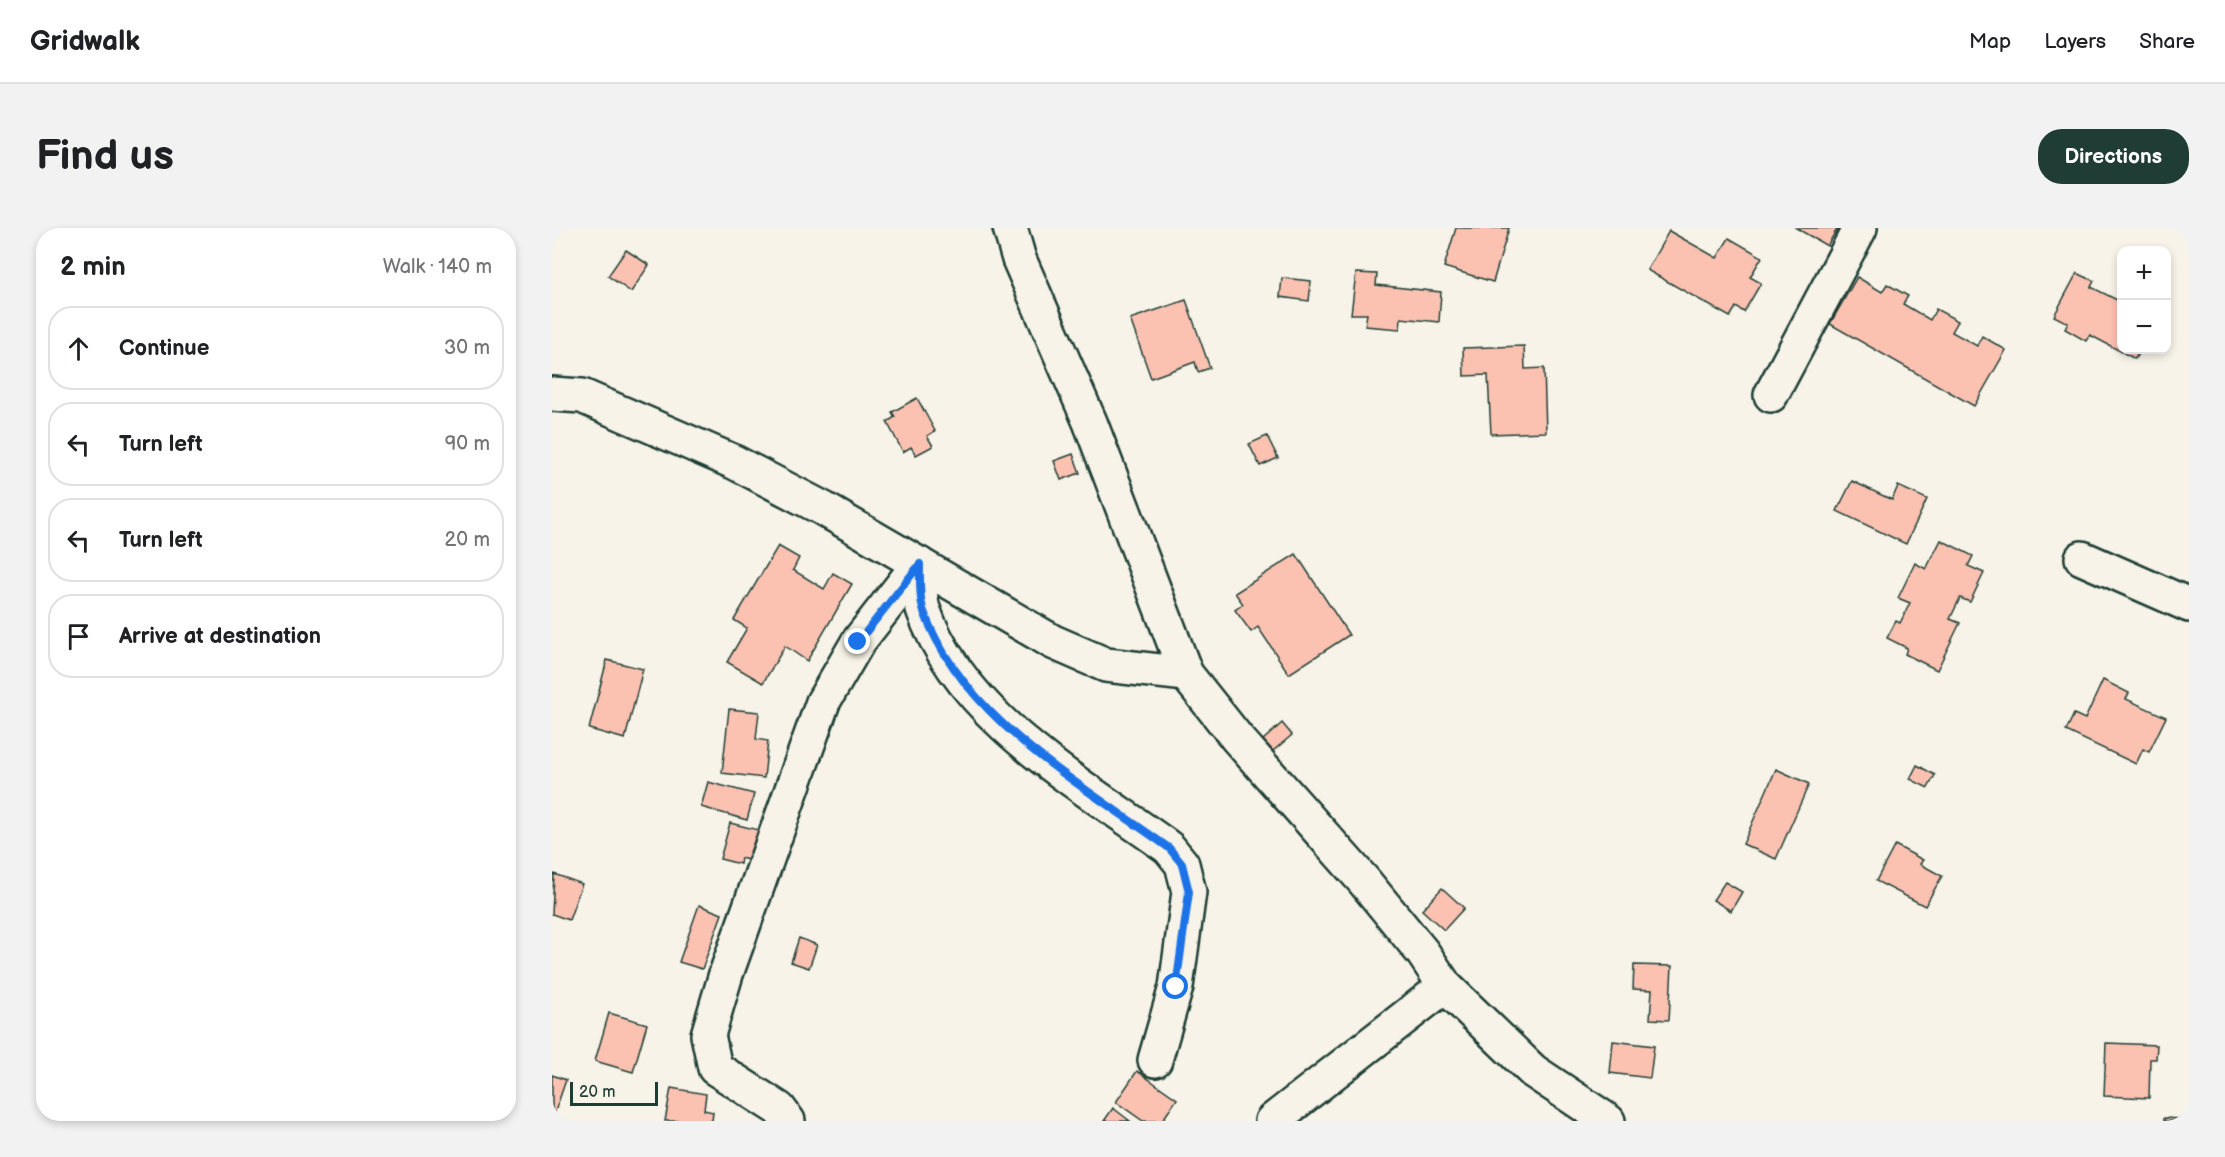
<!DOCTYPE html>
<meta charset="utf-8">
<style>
body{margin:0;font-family:"Balsamiq Sans",sans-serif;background:#f2f2f2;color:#202124}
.controls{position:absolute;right:18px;top:18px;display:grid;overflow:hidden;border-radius:12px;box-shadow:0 3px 9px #0003}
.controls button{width:54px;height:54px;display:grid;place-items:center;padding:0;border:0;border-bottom:2px solid #e0e0e0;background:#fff;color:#202124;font:30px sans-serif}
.scale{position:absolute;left:18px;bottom:15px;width:88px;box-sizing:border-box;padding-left:6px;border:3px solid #1f3d34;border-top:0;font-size:16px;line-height:21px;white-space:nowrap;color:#1f3d34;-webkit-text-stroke:4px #f7f3e8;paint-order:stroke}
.stop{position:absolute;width:18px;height:18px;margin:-14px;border:4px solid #1a73e8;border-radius:50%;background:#fff}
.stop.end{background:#1a73e8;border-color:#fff;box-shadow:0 2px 6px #0008}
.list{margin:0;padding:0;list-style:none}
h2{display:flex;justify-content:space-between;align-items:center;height:78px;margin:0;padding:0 24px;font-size:26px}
h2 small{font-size:20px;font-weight:400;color:#757577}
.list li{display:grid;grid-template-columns:39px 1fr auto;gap:18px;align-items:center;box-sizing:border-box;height:84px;margin:0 12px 12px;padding:0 12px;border:2px solid #e0e0e0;border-radius:24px}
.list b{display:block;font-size:22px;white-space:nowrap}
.list em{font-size:20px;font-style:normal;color:#757577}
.icon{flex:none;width:33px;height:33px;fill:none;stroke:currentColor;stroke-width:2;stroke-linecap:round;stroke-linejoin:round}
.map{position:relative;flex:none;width:1637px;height:893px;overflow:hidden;border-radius:24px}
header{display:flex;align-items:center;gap:36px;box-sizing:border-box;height:84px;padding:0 30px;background:#fff;border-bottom:2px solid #e0e0e0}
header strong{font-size:28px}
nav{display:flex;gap:33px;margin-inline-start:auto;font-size:21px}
.intro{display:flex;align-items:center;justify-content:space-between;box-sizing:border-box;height:144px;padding:0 36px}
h1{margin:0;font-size:42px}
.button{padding:15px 27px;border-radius:24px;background:#1f3d34;color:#fff;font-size:21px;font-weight:700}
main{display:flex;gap:36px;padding:0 36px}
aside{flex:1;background:#fff;border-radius:24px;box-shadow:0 3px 9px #0003}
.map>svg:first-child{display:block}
.building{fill:#fbc2b2;stroke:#1f3d34;stroke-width:1.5}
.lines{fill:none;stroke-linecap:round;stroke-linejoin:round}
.minor-casing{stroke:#1f3d34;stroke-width:38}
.minor{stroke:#f7f3e8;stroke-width:33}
.route{stroke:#1a73e8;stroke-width:8}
</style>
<header>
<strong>Gridwalk</strong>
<nav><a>Map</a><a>Layers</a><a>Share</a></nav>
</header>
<div class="intro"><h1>Find us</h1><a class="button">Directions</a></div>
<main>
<aside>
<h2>2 min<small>Walk · 140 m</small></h2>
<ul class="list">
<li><svg class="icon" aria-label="ahead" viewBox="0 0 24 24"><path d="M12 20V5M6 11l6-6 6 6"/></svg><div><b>Continue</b></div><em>30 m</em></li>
<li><svg class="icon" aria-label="left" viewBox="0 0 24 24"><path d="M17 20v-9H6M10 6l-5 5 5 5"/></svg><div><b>Turn left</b></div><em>90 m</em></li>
<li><svg class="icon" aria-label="left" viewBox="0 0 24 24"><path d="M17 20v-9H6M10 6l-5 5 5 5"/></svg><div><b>Turn left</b></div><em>20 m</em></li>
<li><svg class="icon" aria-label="arrive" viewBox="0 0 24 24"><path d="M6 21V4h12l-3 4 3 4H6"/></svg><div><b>Arrive at destination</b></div></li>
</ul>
</aside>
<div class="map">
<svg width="1637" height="893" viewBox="0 0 1637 893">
<rect width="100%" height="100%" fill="#f7f3e8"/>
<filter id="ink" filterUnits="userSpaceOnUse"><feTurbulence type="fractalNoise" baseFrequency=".0167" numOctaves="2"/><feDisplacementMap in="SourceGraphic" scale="12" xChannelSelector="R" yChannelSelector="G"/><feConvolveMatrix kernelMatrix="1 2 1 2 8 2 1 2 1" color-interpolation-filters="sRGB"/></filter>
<g filter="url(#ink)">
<g class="building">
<polygon points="904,0 957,0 941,54 892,39"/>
<polygon points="1244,0 1286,0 1275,18"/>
<polygon points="1117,3 1165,30 1177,10 1210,29 1198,49 1209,55 1192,84 1184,79 1178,89 1095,42"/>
<polygon points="74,22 97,37 79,64 56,48"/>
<polygon points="804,45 825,46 824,57 889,64 887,94 849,90 848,101 813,98 815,86 799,86"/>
<polygon points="1525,45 1542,53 1539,59 1565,72 1570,64 1570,122 1588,122 1583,131 1538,107 1534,113 1513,101 1516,95 1502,88"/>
<polygon points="1305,49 1330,64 1335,56 1356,68 1351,76 1378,92 1384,81 1406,93 1400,104 1425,118 1430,108 1454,122 1422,178 1278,96"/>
<polygon points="730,50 759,53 757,73 728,69"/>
<polygon points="634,72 658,140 646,144 643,134 599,150 578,91"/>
<polygon points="972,118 973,141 992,140 994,204 939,206 936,147 912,148 911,120"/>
<polygon points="365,170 383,203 375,208 381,218 364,227 359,219 351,224 335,194 343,189 340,184"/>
<polygon points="715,208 726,230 708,238 697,216"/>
<polygon points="521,226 528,245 509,252 502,233"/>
<polygon points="1300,253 1340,272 1346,258 1375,271 1354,316 1285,283"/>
<polygon points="1389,312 1421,328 1416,338 1432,345 1418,374 1408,370 1398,391 1408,395 1385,442 1353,426 1355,420 1335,410 1344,393 1348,395 1358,375 1346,370 1363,335 1374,341"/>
<polygon points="226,318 247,330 241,342 272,361 281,345 300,356 255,433 233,418 211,455 175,434 195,400 182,392"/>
<polygon points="744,326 797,407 737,446 706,399 699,404 683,382 691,376 683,365"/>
<polygon points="55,432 91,441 73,511 37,501"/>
<polygon points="1551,452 1577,465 1574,471 1614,489 1597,524 1591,521 1584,536 1514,503 1522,486 1533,491"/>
<polygon points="177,481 207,484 204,511 216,513 212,550 170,545"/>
<polygon points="730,495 740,507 721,523 711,512"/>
<polygon points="1365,537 1383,547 1376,560 1358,551"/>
<polygon points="1224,541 1257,556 1224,631 1191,616"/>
<polygon points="156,554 202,566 195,592 149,579"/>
<polygon points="178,595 210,603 202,634 189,630 188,636 168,631"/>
<polygon points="1343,617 1371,632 1368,636 1390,648 1373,678 1324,653"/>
<polygon points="2,646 30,656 17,692 0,686"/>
<polygon points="1173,654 1190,664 1179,683 1161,672"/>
<polygon points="890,660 912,680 892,702 870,682"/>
<polygon points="147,677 170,686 150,741 127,734"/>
<polygon points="247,710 265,717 257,740 239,734"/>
<polygon points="1082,737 1120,738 1117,792 1098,791 1100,762 1081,761"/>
<polygon points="57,785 95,796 81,844 43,833"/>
<polygon points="1061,813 1102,818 1098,850 1058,845"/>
<polygon points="1554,815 1605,817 1604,831 1598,831 1597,870 1552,868"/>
<polygon points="585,843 625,871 610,893 591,893 564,874"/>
<polygon points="0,847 14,852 0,892"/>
<polygon points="119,860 154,866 152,882 161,884 160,893 113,893"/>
<polygon points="561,880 578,893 552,893"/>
<polygon points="1612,890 1629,891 1629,893 1612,893"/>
</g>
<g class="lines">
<defs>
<g id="minor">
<polyline points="458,0 467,31 538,194 634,446 685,510 812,653 871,725 893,758 981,843 1056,893"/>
<polyline points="0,166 30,168 182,234 272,281 501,414 554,437 634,446"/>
<polyline points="1219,167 1308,0"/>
<polyline points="1530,330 1637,377"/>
<path d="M 367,336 C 368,350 367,368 371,381 C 409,490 529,556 617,620 L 630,636 L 637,664 L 624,759 L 603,832"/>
<polyline points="236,893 227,881 163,840 156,807 174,746 271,474 306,414 367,336"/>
<polyline points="720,893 893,758"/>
</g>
</defs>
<use href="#minor" class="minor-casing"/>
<use href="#minor" class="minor"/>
</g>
</g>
<g class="lines" filter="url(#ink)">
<path class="route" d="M 306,414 L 368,336 C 368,350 367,368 371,381 C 409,490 529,556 617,620 L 630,636 L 637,664 L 624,759"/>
</g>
</svg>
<div class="controls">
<button>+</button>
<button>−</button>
</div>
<div class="scale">20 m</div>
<div class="stop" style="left:624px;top:759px"></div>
<div class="stop end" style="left:306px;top:414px"></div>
</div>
</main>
